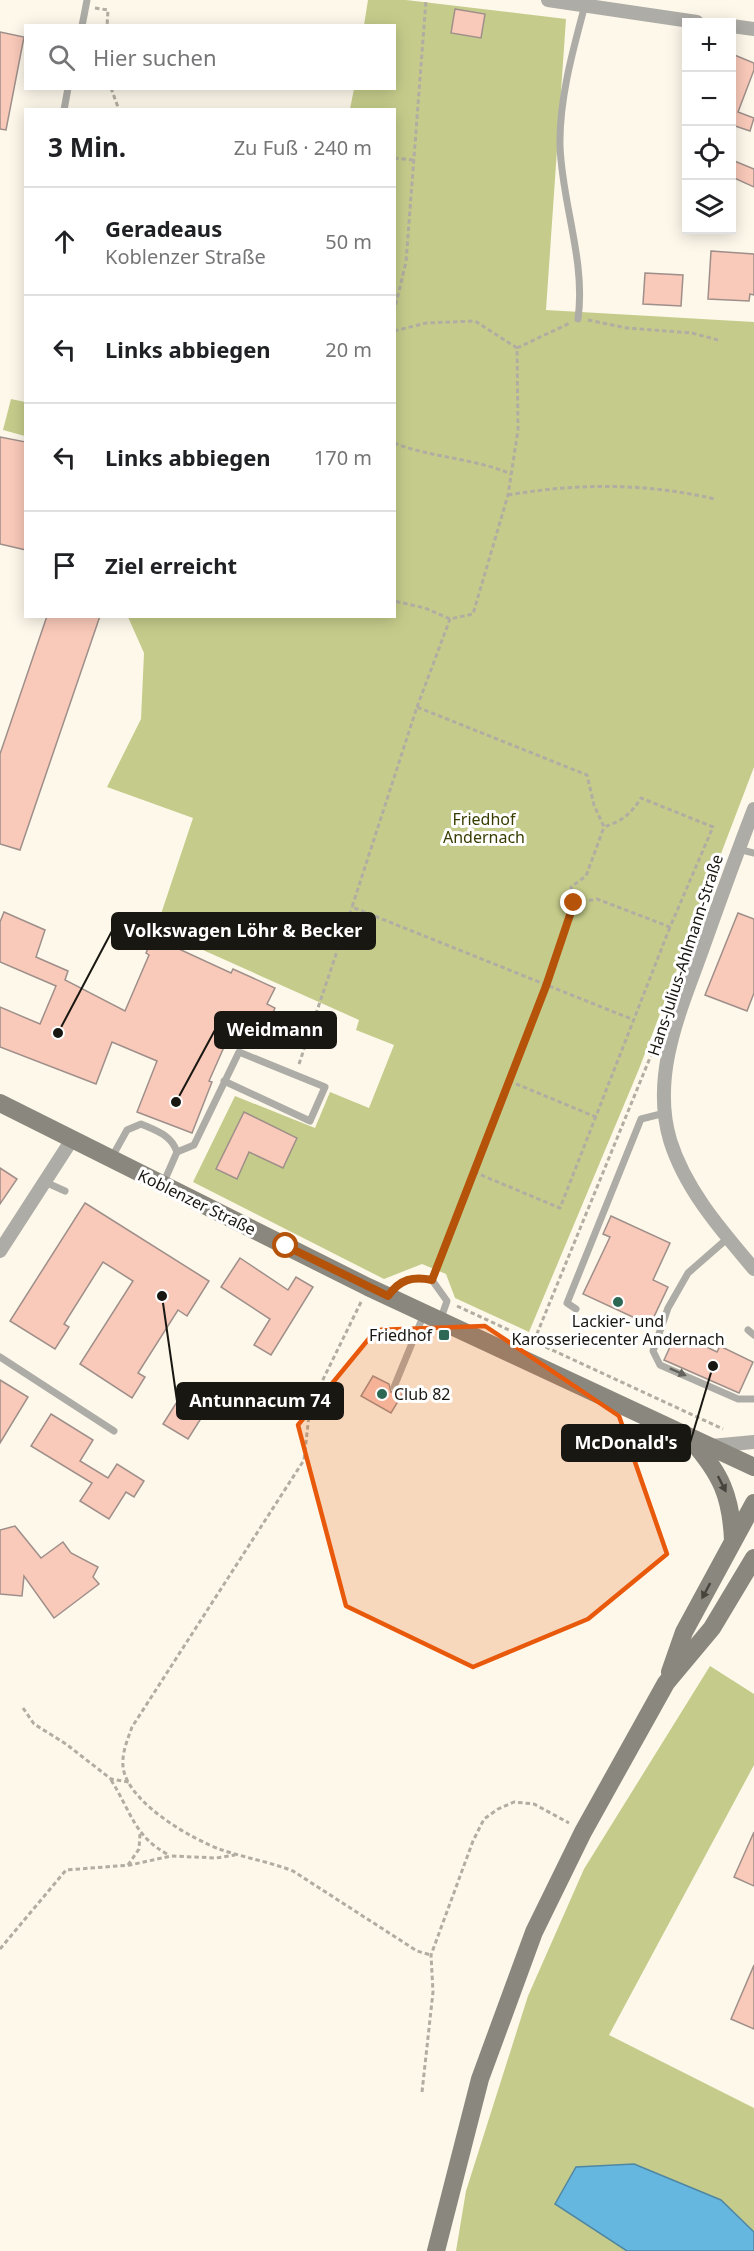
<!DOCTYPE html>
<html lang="de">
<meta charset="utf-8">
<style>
body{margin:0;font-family:"Noto Sans",sans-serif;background:#f6f6f6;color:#202124}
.controls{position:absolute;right:18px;top:18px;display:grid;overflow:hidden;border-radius:0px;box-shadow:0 3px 15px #0003}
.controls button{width:54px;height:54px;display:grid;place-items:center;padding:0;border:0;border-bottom:2px solid #e0e0e0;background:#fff;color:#202124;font:30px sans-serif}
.stop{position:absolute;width:18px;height:18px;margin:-14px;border:4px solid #b45309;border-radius:50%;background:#fff}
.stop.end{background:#b45309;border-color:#fff;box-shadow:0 2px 6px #0008}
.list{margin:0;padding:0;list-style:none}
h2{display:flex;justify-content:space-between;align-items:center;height:78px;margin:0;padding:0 24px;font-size:26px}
h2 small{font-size:20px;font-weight:400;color:#757577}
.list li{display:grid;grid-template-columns:39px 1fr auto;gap:18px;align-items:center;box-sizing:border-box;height:108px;padding:0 24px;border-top:2px solid #e0e0e0}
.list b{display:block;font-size:22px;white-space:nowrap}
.list p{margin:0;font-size:20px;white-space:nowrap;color:#757577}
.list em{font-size:20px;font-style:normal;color:#757577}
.icon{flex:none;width:33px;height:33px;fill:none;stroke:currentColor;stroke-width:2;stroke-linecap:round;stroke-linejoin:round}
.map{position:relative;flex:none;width:754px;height:2251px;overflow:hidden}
.search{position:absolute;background:#fff;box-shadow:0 3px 15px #0003;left:24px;top:24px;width:372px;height:66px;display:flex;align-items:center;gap:15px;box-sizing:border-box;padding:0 21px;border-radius:0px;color:#757577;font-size:22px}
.panel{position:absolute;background:#fff;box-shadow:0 3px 15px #0003;left:24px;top:108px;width:372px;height:510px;border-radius:0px}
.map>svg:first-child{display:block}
.green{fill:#c5cc8b}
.water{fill:#66b7e0;stroke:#4f87a2;stroke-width:1.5}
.building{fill:#f9c9b9;stroke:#9f8f8a;stroke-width:1.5}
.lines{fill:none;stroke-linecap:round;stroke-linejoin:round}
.path{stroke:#b1ada2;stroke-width:3;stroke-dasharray:4.5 3;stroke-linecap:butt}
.lane{stroke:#aeaca6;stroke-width:7}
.street{stroke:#aeaca6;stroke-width:14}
.secondary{stroke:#8a877e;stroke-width:18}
.oneway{fill:#64625c}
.oneway2{fill:#46443d}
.route{stroke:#b45309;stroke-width:8}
.marked{fill:#e8590c;fill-opacity:0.2;stroke:#e8590c;stroke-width:4.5;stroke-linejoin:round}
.poi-dot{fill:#2c6853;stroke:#fff;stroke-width:2}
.labels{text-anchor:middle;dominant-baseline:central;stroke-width:6;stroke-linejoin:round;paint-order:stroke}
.park-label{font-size:16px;fill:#393d01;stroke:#fff}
.street-label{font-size:16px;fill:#191712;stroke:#fff}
.poi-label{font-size:16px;fill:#191712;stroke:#fff}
.leader{fill:none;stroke:#191712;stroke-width:2}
.callout-dot{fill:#191712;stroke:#fff;stroke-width:2}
.callout{fill:#191712;stroke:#191712;stroke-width:2}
.callout-label{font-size:18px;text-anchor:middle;font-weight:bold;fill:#fff}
</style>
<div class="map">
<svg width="754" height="2251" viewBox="0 0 754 2251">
<rect width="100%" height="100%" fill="#fdf8ea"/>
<g class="green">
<polygon points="368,0 406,0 566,19 546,310 754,322 754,767 639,1069 529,1332 455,1298 446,1274 422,1264 384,1279 193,1182 235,1096 315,1128 330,1092 369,1108 394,1045 356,1030 359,1020 156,929 193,818 107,787 141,719 144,653 128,617 394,616 394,110 350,109 354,89 394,88 394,26 364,25"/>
<polygon points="11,399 25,402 25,436 3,430"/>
<polygon points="710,1666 754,1694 754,1765 609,2035 754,2108 754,2232 721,2200 634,2164 576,2167 555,2204 627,2251 456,2251 466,2191 528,1996 584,1869"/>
</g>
<polygon class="water" points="634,2164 721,2200 754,2232 754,2251 627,2251 555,2204 576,2167"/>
<g class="building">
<polygon points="455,9 485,14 481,38 451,33"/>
<polygon points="0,32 24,37 6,130 0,129"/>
<polygon points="732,54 754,63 754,70 738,112 754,118 750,131 732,125"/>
<polygon points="732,160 754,169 754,187 732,177"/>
<polygon points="711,251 754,254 754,295 750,294 749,301 708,299"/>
<polygon points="645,273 683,275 681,306 643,304"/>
<polygon points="0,437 26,442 26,550 0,544"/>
<polygon points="47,616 100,616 20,850 0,844 0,754"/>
<polygon points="4,912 45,930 36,957 68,971 65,980 125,1011 149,955 146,953 153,937 231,973 233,969 275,988 267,1004 275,1008 260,1042 232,1029 209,1081 212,1082 192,1133 137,1112 157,1061 112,1042 96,1084 0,1047 0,1007 40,1024 56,986 0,962 0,922"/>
<polygon points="738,913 754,919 754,993 747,1011 705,995"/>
<polygon points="244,1112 297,1138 283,1168 249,1152 237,1179 216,1169"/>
<polygon points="0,1168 17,1179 0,1204"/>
<polygon points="85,1203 209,1281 187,1316 178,1310 138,1373 145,1377 132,1398 80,1364 133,1281 103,1262 64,1324 69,1327 55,1349 10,1321"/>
<polygon points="611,1216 670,1243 653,1280 668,1287 650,1325 583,1294 610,1237 603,1234"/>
<polygon points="240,1258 288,1290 296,1277 313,1287 271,1355 254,1345 270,1319 221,1287"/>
<polygon points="675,1336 687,1341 688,1338 717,1352 720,1346 753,1362 739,1393 664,1360"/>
<polygon points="373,1376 389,1384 391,1392 399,1390 403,1393 391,1413 361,1396"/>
<polygon points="0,1380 28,1397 0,1443"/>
<polygon points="187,1386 212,1401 188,1439 163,1424"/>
<polygon points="51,1414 93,1440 80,1461 108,1478 117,1464 144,1481 134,1497 126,1492 109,1519 80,1501 92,1483 31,1446"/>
<polygon points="15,1526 41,1558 63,1542 71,1553 98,1567 93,1577 99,1584 54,1618 24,1576 22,1596 0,1594 0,1530"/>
<polygon points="754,1832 754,1886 734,1877"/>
<polygon points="754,1965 754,2029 731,2019"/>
</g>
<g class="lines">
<g class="path">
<polyline points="95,8 108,10 107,26"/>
<polyline points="111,88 119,110"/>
<polyline points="394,158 414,160"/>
<polyline points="394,312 406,262 426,0"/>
<polyline points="588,320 627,328 692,333 718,340"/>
<polyline points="394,331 426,323 475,321 517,348 518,430 508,495 473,614 450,619 425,608 394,601"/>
<polyline points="517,348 570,323"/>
<path d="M 394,443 C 432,458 474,458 511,474"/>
<path d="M 508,495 C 579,483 646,483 715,499"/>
<polyline points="417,707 450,619"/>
<path d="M 574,903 L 597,899 L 670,927 L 713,827 L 641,798 C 631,814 622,821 604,827"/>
<polyline points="265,1029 306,1047"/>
<polyline points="299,1064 352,907"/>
<polyline points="509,1081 596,1117"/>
<polyline points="474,1172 560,1208 670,927"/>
<polyline points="436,1270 546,986 574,903 571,887 586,876 604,827 594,805 587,775 417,707 352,907 634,1020"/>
<path d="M 361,1302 L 310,1406 L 304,1460 L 132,1727 C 127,1741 120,1757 124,1772 C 133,1805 191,1839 222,1850 C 246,1858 270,1862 293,1871 L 417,1951 L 431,1955"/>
<polyline points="457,1306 723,1429"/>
<polyline points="534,1341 654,1048"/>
<polyline points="23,1708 34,1724 66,1744 111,1779 129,1782"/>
<path d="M 111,1780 C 131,1811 134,1837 169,1855"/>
<polyline points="128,1865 139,1849 140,1834"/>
<polyline points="0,1949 66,1870 130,1865 171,1856 216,1858 235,1855"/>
<polyline points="422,2092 433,1992 431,1955 473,1841 484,1819 498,1809 514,1802 534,1804 569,1823"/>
</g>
<g class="lane">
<polyline points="82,26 87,0"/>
<polyline points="64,110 68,88"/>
<path d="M 578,319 C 586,261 562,204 560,146 C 559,99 573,50 585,5"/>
<polyline points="738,849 754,853"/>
<path d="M 112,1157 L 127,1130 L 141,1124 C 157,1131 171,1135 177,1152"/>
<polyline points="45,1182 65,1191"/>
<polyline points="163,1184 177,1152 194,1145 239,1052 325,1087 310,1121 224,1081"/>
<polyline points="728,1238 688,1273 668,1308 653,1351 660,1365 738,1399 754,1399"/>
<path d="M 388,1296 C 399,1279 413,1276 432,1280 L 447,1301 L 441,1318"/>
<polyline points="576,1309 567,1303 641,1119 665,1113"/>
<polyline points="748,1330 754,1335"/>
<polyline points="0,1357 114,1431"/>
<polyline points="394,1387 424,1314"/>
</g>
<g class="street">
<polyline points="548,0 697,22"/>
<polyline points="732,26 754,29"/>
<path d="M 754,809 C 737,853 721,897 705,942 C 683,1005 650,1072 670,1140 C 685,1189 721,1230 754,1269"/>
<polyline points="0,1251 71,1141"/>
<polyline points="711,1446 754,1442"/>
</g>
<g class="secondary">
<polyline points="0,1103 368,1287 754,1467"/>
<path d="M 692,1441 C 721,1474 731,1496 733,1540"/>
<polyline points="670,1672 684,1632 754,1503"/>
<polyline points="436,2251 480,2079 534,1932 583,1832 666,1683 712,1628 754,1558"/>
</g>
</g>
<defs><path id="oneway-solid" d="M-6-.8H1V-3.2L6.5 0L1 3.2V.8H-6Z" transform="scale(1.5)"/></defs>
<use class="oneway" href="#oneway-solid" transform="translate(678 1372) rotate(24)"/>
<g class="oneway2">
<use href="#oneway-solid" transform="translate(722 1484) rotate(63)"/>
<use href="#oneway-solid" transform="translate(706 1591) rotate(118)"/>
</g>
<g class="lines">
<path class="route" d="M 286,1246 L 388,1296 C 400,1279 413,1276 432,1280 L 546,986 L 574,903"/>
</g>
<path class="marked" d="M 485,1326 L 619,1416 L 667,1554 L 588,1619 L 473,1667 L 346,1606 L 298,1425 L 376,1330 Z"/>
<g class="poi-dot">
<circle cx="618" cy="1302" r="6"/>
<rect x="438" y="1329" width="12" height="12" rx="3"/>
<circle cx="382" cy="1394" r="6"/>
</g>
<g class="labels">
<g class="park-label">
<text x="484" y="819">Friedhof<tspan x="484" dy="18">Andernach</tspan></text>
</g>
<g class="street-label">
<text transform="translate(685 955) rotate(-72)">Hans-Julius-Ahlmann-Straße</text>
<text transform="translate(197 1202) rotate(26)">Koblenzer Straße</text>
</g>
<g class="poi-label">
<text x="618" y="1321">Lackier- und<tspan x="618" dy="18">Karosseriecenter Andernach</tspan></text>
<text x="432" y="1335" text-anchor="end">Friedhof</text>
<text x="394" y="1394" text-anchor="start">Club 82</text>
</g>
</g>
<path class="leader" d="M58 1033L112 931M176 1102L215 1030M162 1296L177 1401M713 1366L690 1443"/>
<g class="callout-dot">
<circle cx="58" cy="1033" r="6"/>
<circle cx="176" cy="1102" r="6"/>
<circle cx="162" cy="1296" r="6"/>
<circle cx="713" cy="1366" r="6"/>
</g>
<g class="callout">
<rect x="112" y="913" width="263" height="36" rx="6"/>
<rect x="215" y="1012" width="121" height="36" rx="6"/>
<rect x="177" y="1383" width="166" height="36" rx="6"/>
<rect x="562" y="1425" width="128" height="36" rx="6"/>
</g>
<g class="callout-label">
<text x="243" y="937">Volkswagen Löhr &amp; Becker</text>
<text x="275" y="1036">Weidmann</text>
<text x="260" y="1407">Antunnacum 74</text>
<text x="626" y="1449">McDonald's</text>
</g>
</svg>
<div class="controls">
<button>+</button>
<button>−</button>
<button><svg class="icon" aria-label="locate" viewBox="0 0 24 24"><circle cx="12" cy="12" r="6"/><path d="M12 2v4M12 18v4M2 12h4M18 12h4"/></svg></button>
<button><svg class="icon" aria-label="layers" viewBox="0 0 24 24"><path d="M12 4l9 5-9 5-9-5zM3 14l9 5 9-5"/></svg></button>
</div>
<div class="stop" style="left:286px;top:1246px"></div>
<div class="stop end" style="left:574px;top:903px"></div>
<div class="search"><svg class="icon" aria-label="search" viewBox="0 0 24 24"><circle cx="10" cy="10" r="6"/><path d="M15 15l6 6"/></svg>Hier suchen</div>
<section class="panel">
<h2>3 Min.<small>Zu Fuß · 240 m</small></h2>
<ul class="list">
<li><svg class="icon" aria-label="ahead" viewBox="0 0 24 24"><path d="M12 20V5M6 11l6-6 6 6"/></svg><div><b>Geradeaus</b><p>Koblenzer Straße</p></div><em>50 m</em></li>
<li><svg class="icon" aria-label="left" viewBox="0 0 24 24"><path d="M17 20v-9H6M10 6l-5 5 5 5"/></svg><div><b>Links abbiegen</b></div><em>20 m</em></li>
<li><svg class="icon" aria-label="left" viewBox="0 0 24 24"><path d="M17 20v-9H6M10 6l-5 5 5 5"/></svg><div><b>Links abbiegen</b></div><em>170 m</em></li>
<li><svg class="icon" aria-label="arrive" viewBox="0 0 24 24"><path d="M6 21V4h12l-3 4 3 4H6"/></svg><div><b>Ziel erreicht</b></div></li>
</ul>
</section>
</div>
